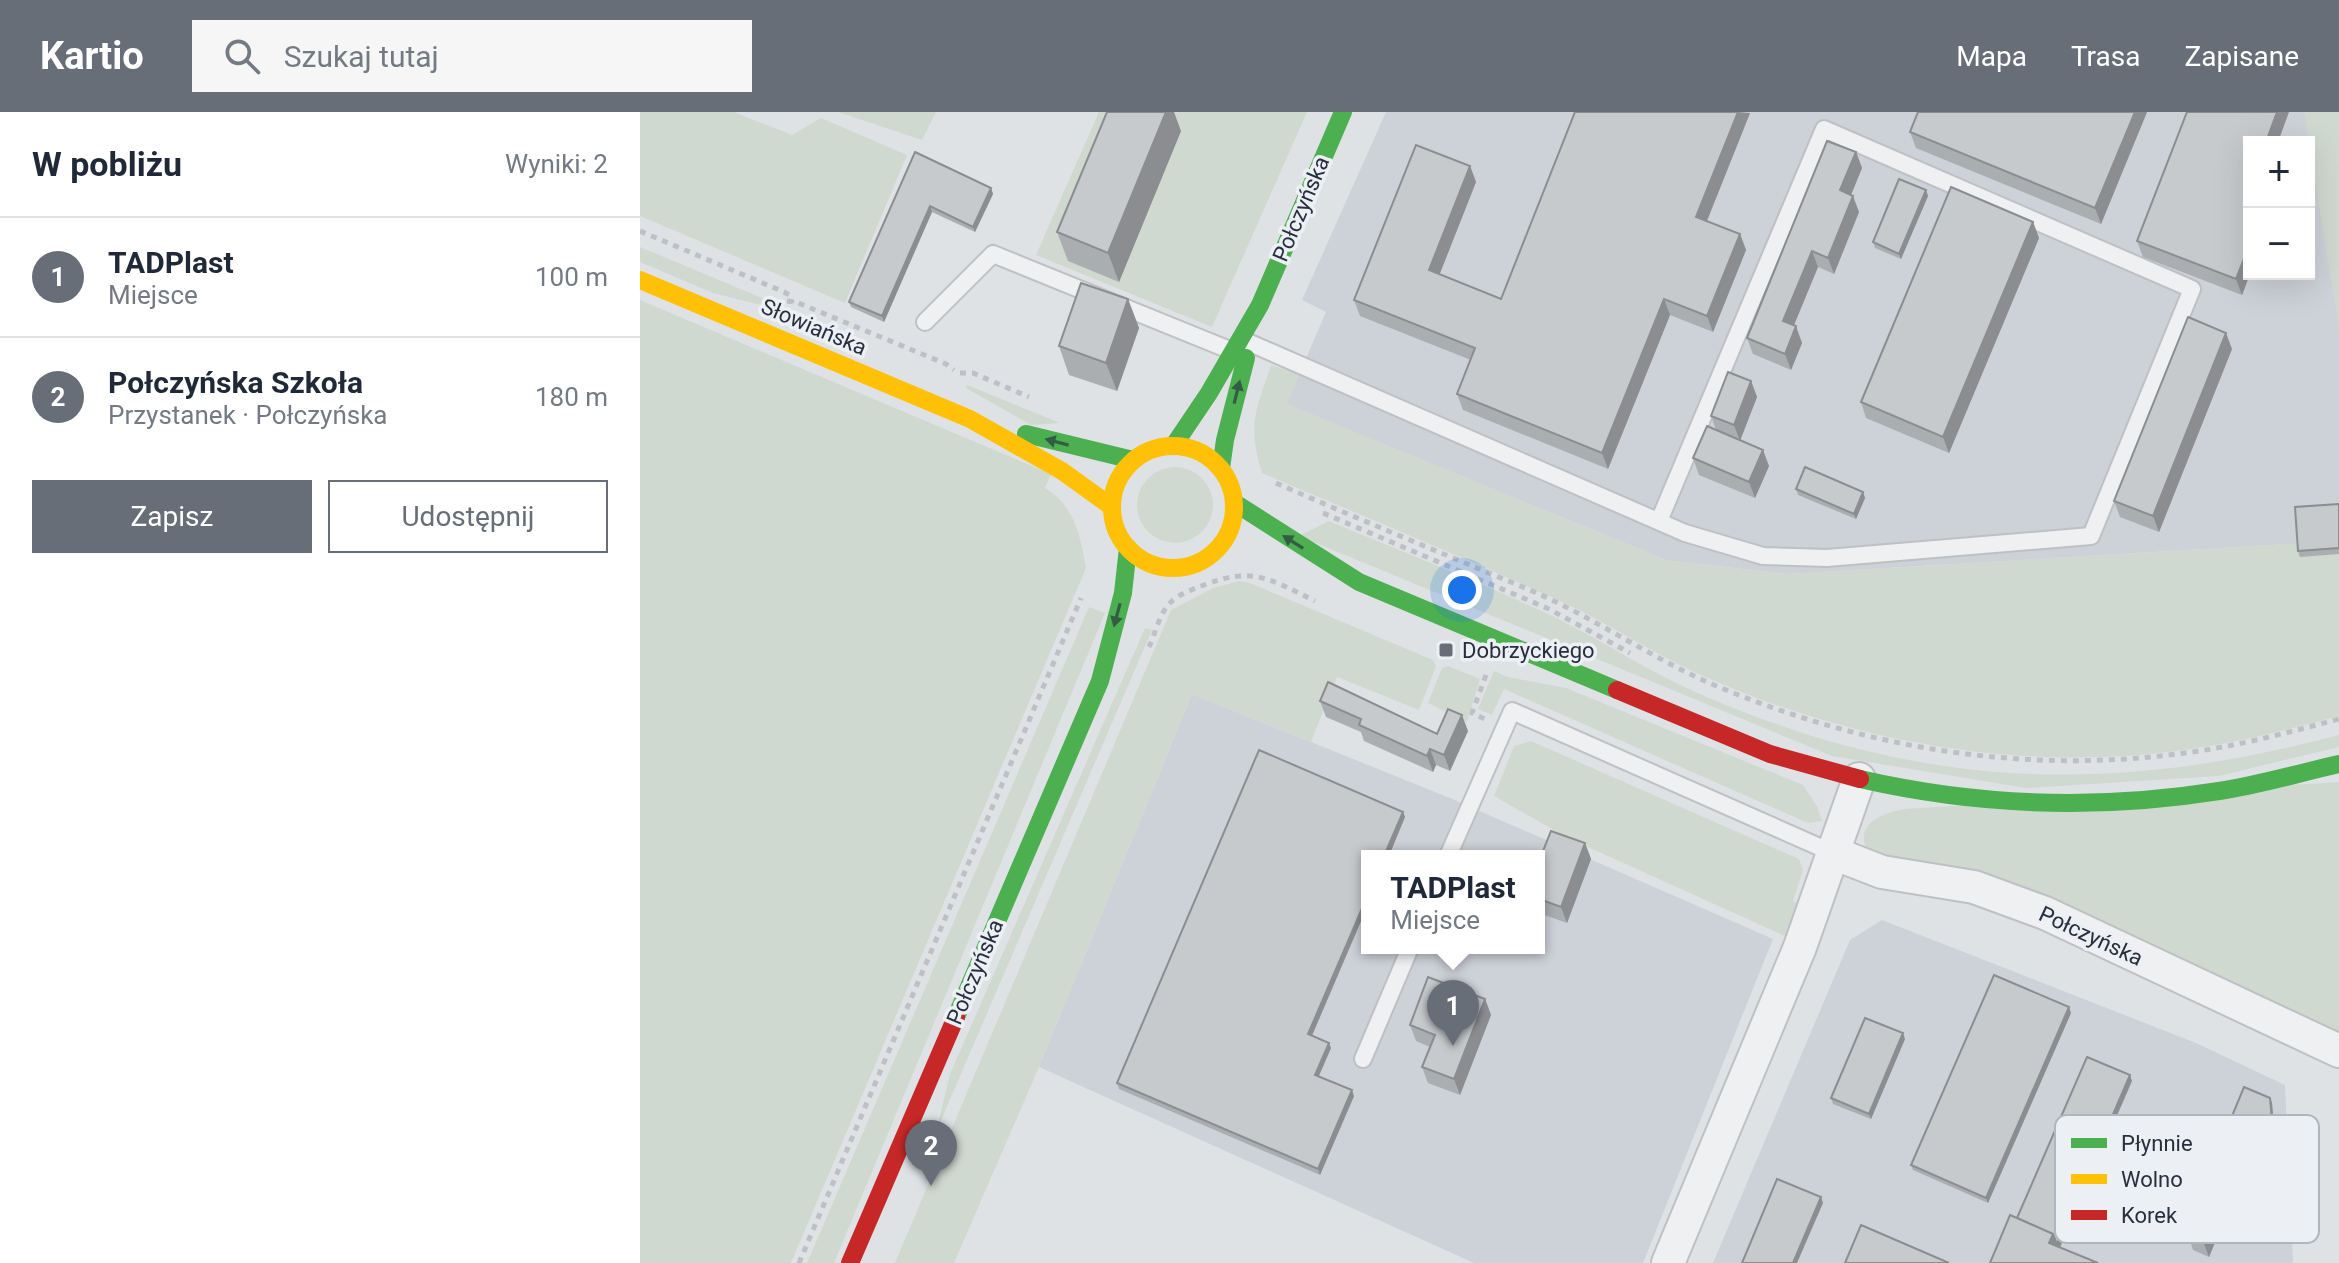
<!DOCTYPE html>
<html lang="pl">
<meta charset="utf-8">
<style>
body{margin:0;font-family:Roboto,sans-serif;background:#f6f6f7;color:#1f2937}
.controls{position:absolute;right:24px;top:24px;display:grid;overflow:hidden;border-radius:0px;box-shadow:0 8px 32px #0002}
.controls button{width:72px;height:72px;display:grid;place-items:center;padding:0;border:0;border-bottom:2px solid #e0e1e3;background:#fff;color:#1f2937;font:40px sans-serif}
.you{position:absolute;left:822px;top:478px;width:28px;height:28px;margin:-20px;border:6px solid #fff;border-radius:50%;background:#1a73e8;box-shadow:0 0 0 12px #1a73e833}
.badge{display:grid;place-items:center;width:52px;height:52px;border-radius:50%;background:#676e78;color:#fff;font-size:26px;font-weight:700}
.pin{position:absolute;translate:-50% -66px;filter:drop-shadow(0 2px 4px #0008)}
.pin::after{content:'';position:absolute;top:42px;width:28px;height:24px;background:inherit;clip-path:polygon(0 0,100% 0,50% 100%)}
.popup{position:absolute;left:721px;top:738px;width:184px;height:104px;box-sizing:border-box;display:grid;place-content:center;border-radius:0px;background:#fff;filter:drop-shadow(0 2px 6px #0005);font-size:26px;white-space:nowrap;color:#747a83}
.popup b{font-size:30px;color:#1f2937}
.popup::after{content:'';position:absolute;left:50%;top:100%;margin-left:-16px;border:16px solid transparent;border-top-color:#fff}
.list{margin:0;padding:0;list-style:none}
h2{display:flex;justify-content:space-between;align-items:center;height:104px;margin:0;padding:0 32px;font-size:34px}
h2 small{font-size:26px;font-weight:400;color:#747a83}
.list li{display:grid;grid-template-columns:52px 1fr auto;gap:24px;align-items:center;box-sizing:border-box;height:120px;padding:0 32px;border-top:2px solid #e0e1e3}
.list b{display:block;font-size:30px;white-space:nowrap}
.list p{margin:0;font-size:26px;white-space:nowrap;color:#747a83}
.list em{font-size:26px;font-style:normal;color:#747a83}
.actions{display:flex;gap:16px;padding:24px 32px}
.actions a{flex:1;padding:18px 0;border:2px solid #676e78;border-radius:0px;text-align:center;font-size:28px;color:#676e78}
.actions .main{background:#676e78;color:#fff}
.icon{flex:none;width:44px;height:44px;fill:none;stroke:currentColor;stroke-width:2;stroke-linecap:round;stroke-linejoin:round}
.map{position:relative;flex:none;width:1699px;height:1151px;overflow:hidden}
header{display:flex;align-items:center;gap:48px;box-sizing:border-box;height:112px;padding:0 40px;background:#676e78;color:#fff}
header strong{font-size:38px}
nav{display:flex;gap:44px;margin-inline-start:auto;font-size:28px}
.search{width:560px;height:72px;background:#f6f6f7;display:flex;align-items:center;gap:20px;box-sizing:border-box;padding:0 28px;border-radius:0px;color:#747a83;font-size:30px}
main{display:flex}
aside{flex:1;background:#fff}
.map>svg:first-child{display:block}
.built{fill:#cdd1d8;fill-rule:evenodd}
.green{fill:#d0d9d0}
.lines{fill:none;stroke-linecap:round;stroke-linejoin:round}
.lane-casing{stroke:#bec0c3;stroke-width:20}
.street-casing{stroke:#bec0c3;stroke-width:36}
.path{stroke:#bec0c5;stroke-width:5;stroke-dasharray:6 6;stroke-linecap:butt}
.lane{stroke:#eff0f1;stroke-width:16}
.street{stroke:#eff0f1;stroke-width:32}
.fast{stroke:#4caf50;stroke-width:18}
.slow{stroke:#ffc107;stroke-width:18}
.jam{stroke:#c62828;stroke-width:18}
.wall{fill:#abaeb0}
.shaded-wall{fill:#8b8d90}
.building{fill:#c7cacd;stroke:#8b8d90;stroke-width:2}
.oneway{fill:#345c44}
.poi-dot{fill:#676e78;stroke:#ecf0f5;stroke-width:3}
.labels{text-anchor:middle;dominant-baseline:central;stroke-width:7;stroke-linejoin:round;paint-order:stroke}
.street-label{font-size:22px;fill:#272f3d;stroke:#ecf0f5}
.poi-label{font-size:22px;fill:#272f3d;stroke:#ecf0f5;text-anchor:start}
.key{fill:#ecf0f5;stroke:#b1b6be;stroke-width:2}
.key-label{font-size:22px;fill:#272f3d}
</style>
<header>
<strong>Kartio</strong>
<div class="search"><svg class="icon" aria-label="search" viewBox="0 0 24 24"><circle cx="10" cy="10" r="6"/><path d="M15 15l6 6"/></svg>Szukaj tutaj</div>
<nav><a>Mapa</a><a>Trasa</a><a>Zapisane</a></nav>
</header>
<main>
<aside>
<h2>W pobliżu<small>Wyniki: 2</small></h2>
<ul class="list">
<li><span class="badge">1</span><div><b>TADPlast</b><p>Miejsce</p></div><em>100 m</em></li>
<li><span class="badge">2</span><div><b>Połczyńska Szkoła</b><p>Przystanek · Połczyńska</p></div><em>180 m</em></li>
</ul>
<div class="actions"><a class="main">Zapisz</a><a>Udostępnij</a></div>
</aside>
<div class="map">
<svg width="1699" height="1151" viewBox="0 0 1699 1151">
<rect width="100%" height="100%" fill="#dfe2e5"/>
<g class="built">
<path d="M 746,0 L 1667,0 L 1699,210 L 1699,429 L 1147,462 L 1026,448 L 646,292 L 686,200 L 662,188 ZM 1609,30 L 1669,30 L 1669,162 L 1609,162 Z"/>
<path d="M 552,582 L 810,686 L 1133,827 L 1003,1151 L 834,1151 L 399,955 ZM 727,744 L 899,744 L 899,836 L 727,836 Z"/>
<polygon points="1242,808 1556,931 1645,973 1653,1151 1073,1151 1210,828"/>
</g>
<g class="green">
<polygon points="0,0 94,0 152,23 181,6 267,43 205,191 0,104"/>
<polygon points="198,0 296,0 282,28"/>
<polygon points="459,0 667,0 572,215 396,143"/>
<polygon points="1664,0 1699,0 1699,217"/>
<polygon points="0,135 139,193 137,197 73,181 0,150"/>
<path d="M 0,188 L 411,362 L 405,376 C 435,394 440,423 446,456 L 151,1151 L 0,1151 Z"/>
<path d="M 631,253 L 659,262 L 647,292 L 1026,448 L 1147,462 L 1699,429 L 1699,604 C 1650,617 1601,630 1551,637 C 1387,661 1224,633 1072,568 C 1017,545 967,509 911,485 C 816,442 718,402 622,361 C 607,312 616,299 631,253 Z"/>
<polygon points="327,273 420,311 391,313 326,276"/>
<circle cx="535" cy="393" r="38"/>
<path d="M 689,409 C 761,439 835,468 906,501 C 961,527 1011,562 1067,585 C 1284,678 1473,683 1699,623 L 1699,635 L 1579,664 L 1386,676 L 1192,644 L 659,424 Z"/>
<polygon points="599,469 610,471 793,548 796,554 779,598 697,565 671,630 552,582 399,955 314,1151 255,1151 531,498 573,476"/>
<polygon points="449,495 465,501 194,1151 167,1151"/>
<polygon points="505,516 512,518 296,1020 310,962"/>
<polygon points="808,554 840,567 827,610 788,591 802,556"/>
<polygon points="854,559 868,565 926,576 1163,673 1177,694 1182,709 1168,711 864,577 852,603 838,597"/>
<polygon points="891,629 1159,747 1163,758 1153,789 1160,793 1147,825 928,726 854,684 874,634"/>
<path d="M 1699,670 L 1699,920 L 1382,775 L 1338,758 L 1231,742 L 1227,739 C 1215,711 1241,702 1264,697 Z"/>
</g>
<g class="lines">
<defs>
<g id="lane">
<polyline points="285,210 353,142 592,239"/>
<polyline points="610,231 1045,421 1123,444 1187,446 1451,424 1552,177 1184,17 1019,409"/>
<polyline points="808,744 872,599 1193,741"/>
<polyline points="723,947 770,836"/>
</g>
<g id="street">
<polyline points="1193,741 1242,760 1334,775 1405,801 1699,939"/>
<polyline points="1028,1151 1160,835 1219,667"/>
</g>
</defs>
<use href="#lane" class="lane-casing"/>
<use href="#street" class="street-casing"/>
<g class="path">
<polyline points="0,119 144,180 151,184 152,191"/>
<polyline points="147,189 156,190 306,252 314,258"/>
<polyline points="320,261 333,261 389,285"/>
<path d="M 636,371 C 700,399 765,426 830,453 C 858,465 887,476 914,489 C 968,515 1018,549 1074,573 C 1226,637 1388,664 1552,640 C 1602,633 1650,620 1699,607"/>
<polyline points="683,401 909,497 990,541"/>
<path d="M 509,535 C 515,522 520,500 531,490 C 539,482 553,477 564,473 C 613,454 630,467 675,489"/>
<polyline points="846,563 832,601 847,608"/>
<polyline points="159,1151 441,486"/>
</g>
<use href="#lane" class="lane"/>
<use href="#street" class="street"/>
<g class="fast">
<polyline points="386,322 493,348"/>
<polyline points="534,333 569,281 620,193 703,0"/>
<polyline points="581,356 585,328 606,246"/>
<polyline points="595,391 719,470 977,578"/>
<path d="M 1220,667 C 1338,694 1460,698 1579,679 C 1619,673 1659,661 1699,652"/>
<polyline points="316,905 460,569 483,481 488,436"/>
</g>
<g class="slow">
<polyline points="0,168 330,307 422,359 472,395"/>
<circle cx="533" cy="395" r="61"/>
</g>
<g class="jam">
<polyline points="977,578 1130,642 1220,667"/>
<polyline points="210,1151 316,905"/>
</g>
</g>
<g class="wall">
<polygon points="935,0 1110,1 1067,109 1100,122 1106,138 1073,220 1030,203 968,357 823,298 817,282 831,248 720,204 714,188 830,54 836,70 799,163 861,187"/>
<polygon points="1507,0 1461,112 1276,36 1270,20"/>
<polygon points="541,19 479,170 428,149 417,120"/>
<polygon points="1609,30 1609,162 1610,162 1602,183 1503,145 1497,129"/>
<polygon points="275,40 351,76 353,82 335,120 292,100 244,210 211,195 209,190"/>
<polygon points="1216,40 1222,56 1211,83 1219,100 1194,162 1178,155 1154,213 1162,231 1151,258 1113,242 1107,226"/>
<polygon points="1286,78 1288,84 1261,147 1235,136 1233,130"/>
<polygon points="1393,110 1399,126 1309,341 1226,306 1221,290"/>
<polygon points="488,187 499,216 477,279 429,263 419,234"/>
<polygon points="1592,237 1519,420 1480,405 1474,389"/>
<polygon points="1111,269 1117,285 1100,328 1129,354 1115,386 1059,363 1053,346 1076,318 1071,304"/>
<polygon points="1156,377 1223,380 1225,386 1216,407 1158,383"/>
<polygon points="1699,392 1699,442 1660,445 1658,439"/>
<polygon points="680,589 797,622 828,619 810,659 796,653 793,660 724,629 721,620 686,605"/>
<polygon points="763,700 765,705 727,744 727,795 672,924 691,936 679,964 714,984 680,1063 479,977 477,971"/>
<polygon points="945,731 951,747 927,811 899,801 899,749"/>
<polygon points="845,887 851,903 820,983 788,971 782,955 790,935 776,929 770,913"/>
<polygon points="1431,901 1348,1091 1273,1058 1271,1053"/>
<polygon points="1265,927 1231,1007 1193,992 1191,986"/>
<polygon points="1630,986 1632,991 1636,1039 1626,1064 1580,1043 1578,1038"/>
<polygon points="1590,1094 1569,1145 1553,1138 1548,1122"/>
</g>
<g class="shaded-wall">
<polygon points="526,0 534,0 541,19 479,170 468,141"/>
<polygon points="1098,0 1110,1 1062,121 1056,105"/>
<polygon points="1495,0 1507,0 1461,112 1455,96"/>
<polygon points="1637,0 1649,0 1638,30 1626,30"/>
<polygon points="1216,40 1222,56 1206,95 1200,78"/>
<polygon points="830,54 836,70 795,174 789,158"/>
<polygon points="351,76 353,82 335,120 333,115"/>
<polygon points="1286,78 1288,84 1261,147 1259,142"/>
<polygon points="1213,84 1219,100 1194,162 1188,146"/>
<polygon points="290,94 292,100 244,210 242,204"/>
<polygon points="1393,110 1399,126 1309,341 1303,325"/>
<polygon points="1100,122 1106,138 1073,220 1067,204"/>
<polygon points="1609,134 1609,162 1610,162 1602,183 1596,167"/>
<polygon points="1172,139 1178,155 1149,225 1143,209"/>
<polygon points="488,187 499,216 477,279 466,251"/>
<polygon points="1024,187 1030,203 968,357 962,341"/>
<polygon points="1156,214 1162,231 1151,258 1145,242"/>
<polygon points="1586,221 1592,237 1519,420 1513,404"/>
<polygon points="1111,269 1117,285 1100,329 1094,313"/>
<polygon points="1123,338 1129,354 1115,386 1109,370"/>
<polygon points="1223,380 1225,386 1216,407 1214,402"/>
<polygon points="822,603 828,619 810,659 804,643"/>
<polygon points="790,637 796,653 793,660 787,644"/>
<polygon points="763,700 765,705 749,744 744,744"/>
<polygon points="945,731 951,747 927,811 921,795"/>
<polygon points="727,785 727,795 670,928 668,922"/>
<polygon points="845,887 851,903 820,983 814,967"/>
<polygon points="1429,895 1431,901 1348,1091 1346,1086"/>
<polygon points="1263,921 1265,927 1231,1007 1229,1002"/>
<polygon points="689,931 691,936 677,968 675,963"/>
<polygon points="1490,963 1492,969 1419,1138 1409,1131 1413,1122"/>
<polygon points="712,978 714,984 680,1063 678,1057"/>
<polygon points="1630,986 1632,991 1636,1039 1626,1064 1624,1059"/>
<polygon points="1584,1078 1590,1094 1569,1145 1563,1129"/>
<polygon points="1181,1085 1183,1091 1157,1151 1153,1151"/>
</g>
<g class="building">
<polygon points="467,0 526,0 468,141 417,120"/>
<polygon points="935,0 1098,0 1056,105 1100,122 1067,204 1024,187 962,341 817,282 835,236 714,188 776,33 830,54 789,158 861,187"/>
<polygon points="1278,0 1495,0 1455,96 1270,20"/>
<polygon points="1547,0 1637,0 1626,30 1609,30 1609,134 1596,167 1497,129"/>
<polygon points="1187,29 1216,40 1200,78 1213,84 1188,146 1172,139 1143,209 1156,214 1145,242 1107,226"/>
<polygon points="275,40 351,76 333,115 290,94 242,204 209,190"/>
<polygon points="1259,67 1286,78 1259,142 1233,130"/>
<polygon points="1311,75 1393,110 1303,325 1221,290"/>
<polygon points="441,171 488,187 466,251 419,234"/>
<polygon points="1548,205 1586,221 1513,404 1474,389"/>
<polygon points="1088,260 1111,269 1094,313 1071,304"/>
<polygon points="1067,314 1123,338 1109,370 1053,346"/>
<polygon points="1165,355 1223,380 1214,402 1156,377"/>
<polygon points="1699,392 1699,436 1658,439 1655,395"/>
<polygon points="688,570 797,622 808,597 822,603 804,643 790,637 787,644 719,613 721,607 680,589"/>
<polygon points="619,638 763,700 744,744 727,744 727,785 668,922 689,931 675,963 712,978 678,1057 477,971"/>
<polygon points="911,719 945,731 921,795 899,787 899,749"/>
<polygon points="1354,863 1429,895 1346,1086 1271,1053"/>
<polygon points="788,865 845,887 814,967 782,955 795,923 770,913"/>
<polygon points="1225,906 1263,921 1229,1002 1191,986"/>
<polygon points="1447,945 1490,963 1417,1132 1413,1122 1377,1106"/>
<polygon points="1604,975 1630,986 1634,1034 1624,1059 1578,1038"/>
<polygon points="1137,1067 1181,1085 1153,1151 1102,1151"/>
<polygon points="1568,1071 1584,1078 1563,1129 1548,1122"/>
<polygon points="1370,1103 1413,1122 1409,1131 1458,1151 1350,1151"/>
<polygon points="1221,1113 1309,1151 1205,1151"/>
</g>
<defs><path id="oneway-solid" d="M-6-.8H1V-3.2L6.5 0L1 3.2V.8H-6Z" transform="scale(2)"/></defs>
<g class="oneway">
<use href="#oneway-solid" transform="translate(597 280) rotate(-76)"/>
<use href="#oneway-solid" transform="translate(417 330) rotate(-165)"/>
<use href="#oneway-solid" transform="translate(653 430) rotate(-148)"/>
<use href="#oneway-solid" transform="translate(477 503) rotate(105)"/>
</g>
<rect class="poi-dot" x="798" y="530" width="16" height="16" rx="4"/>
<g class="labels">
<g class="street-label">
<text transform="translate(661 97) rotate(-67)">Połczyńska</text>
<text transform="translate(174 215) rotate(23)">Słowiańska</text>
<text transform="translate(1451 824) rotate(25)">Połczyńska</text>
<text transform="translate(335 860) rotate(-67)">Połczyńska</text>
</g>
<g class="poi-label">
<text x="822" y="538">Dobrzyckiego</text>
</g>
</g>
<rect x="1415" y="1003" width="264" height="128" rx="12" class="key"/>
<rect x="1431" y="1026" width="36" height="10" fill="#4caf50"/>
<rect x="1431" y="1062" width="36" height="10" fill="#ffc107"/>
<rect x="1431" y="1098" width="36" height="10" fill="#c62828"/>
<g class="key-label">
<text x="1481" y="1039">Płynnie</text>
<text x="1481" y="1075">Wolno</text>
<text x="1481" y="1111">Korek</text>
</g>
</svg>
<div class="controls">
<button>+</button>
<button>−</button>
</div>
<div class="you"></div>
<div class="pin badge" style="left:813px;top:934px">1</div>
<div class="popup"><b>TADPlast</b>Miejsce</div>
<div class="pin badge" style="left:291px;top:1074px">2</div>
</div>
</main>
